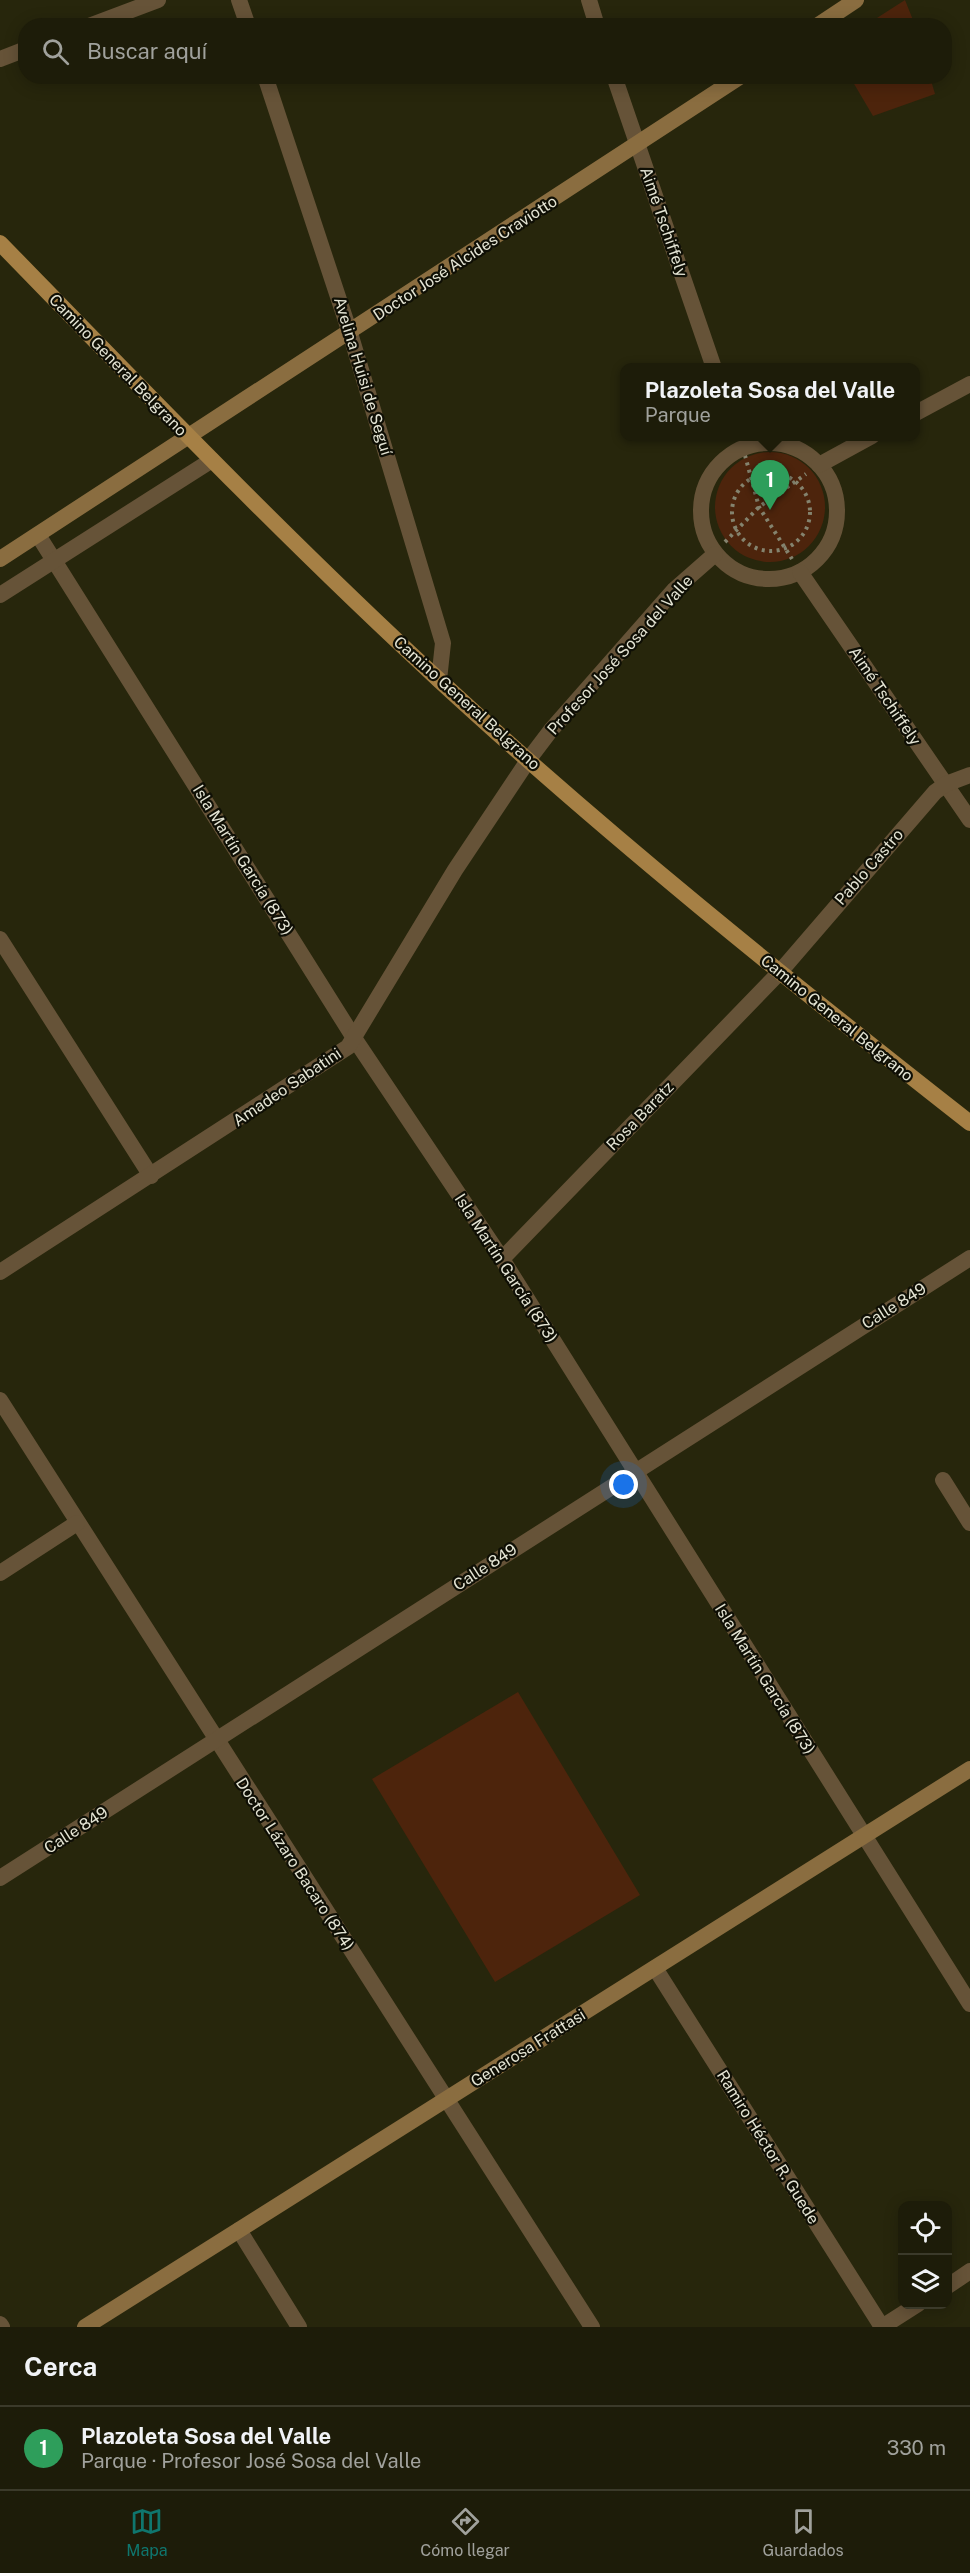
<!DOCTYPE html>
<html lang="es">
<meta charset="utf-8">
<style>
body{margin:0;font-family:"Public Sans",sans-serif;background:#252512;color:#f1f3f6}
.controls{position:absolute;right:18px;bottom:18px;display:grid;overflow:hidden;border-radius:12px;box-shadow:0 3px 15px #0003}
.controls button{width:54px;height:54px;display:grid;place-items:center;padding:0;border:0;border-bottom:2px solid #3b3a2a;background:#1d1c09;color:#f1f3f6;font:30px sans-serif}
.you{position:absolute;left:624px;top:1485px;width:21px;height:21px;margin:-15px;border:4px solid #fff;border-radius:50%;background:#1a73e8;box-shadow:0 0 0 9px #1a73e833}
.badge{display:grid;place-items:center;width:39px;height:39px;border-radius:50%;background:#0f766e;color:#fff;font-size:20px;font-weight:700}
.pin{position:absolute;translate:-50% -50px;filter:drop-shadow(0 2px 3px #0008)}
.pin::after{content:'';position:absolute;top:32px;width:21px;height:18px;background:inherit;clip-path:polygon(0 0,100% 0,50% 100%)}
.popup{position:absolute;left:620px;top:363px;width:300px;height:78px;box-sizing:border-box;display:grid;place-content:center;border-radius:12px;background:#1d1c09;filter:drop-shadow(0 2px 4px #0005);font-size:20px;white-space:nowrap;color:#a0a19c}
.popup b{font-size:22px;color:#f1f3f6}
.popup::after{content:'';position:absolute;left:50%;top:100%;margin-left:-12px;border:12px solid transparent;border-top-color:#1d1c09}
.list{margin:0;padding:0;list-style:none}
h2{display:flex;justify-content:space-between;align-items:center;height:78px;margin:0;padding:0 24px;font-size:26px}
h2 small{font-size:20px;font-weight:400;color:#a0a19c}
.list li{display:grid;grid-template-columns:39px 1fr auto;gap:18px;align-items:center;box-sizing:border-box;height:84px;padding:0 24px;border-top:2px solid #3b3a2a}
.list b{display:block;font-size:22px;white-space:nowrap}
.list p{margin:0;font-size:20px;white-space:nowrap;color:#a0a19c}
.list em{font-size:20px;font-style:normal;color:#a0a19c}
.icon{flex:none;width:33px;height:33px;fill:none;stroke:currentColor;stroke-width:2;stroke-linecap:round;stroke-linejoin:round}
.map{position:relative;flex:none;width:970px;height:2327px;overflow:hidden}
.search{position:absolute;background:#1d1c09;box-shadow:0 3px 15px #0003;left:18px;right:18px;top:18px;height:66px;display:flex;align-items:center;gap:15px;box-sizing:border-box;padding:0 21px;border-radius:24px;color:#a0a19c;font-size:22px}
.sheet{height:162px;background:#1d1c09}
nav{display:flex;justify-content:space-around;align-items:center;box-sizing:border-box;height:84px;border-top:2px solid #3b3a2a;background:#1d1c09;font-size:16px;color:#a0a19c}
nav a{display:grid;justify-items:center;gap:3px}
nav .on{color:#0f766e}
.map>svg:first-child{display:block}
.green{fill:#4d240c}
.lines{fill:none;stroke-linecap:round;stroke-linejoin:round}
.path{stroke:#84836e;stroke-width:4;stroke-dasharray:3 4.5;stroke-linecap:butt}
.minor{stroke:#665338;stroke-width:16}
.secondary{stroke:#8a6d40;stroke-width:16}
.primary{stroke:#a68045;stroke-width:16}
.labels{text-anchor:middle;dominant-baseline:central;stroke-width:4.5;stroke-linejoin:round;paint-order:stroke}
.street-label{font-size:16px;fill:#e4e4d4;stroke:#0f0f05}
</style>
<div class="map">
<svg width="970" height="2327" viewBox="0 0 970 2327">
<rect width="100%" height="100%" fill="#27260c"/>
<g class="green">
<polygon points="905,0 915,25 866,25"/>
<polygon points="850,77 930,77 935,94 873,116"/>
<circle cx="770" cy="507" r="55"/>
<polygon points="518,1692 640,1895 495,1982 372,1779"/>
</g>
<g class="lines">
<g class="path">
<polyline points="743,448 759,507 792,559"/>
<circle cx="771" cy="512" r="39"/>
<polyline points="725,542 759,507 806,474"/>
</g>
<g class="minor">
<polyline points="239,0 248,26"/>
<polyline points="589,0 597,26"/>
<polyline points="89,26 158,0"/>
<polyline points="0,59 26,49"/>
<polyline points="265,76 350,333 443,643 439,680"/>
<polyline points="614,76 714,368"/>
<polyline points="916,413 970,384"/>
<circle cx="769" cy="511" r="68"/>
<polyline points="819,465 872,436"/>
<polyline points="38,535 354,1038 502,1259 970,2004"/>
<polyline points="800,572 970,820"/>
<polyline points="0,595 212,460"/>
<polyline points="0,939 151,1176"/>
<polyline points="502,1259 779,973 935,792 946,784 970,775"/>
<polyline points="0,1272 348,1047 455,870 529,759 551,730 674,590 715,554"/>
<polyline points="0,1400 592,2327"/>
<polyline points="943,1480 970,1523"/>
<polyline points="0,1573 77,1523"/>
<polyline points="0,1878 970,1258"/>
<polyline points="655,1968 882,2327"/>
<polyline points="239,2230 299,2327"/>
<polyline points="948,2286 970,2271"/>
<polyline points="0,2324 2,2327"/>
<polyline points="882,2327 918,2304"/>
</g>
<g class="secondary">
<polyline points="817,26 856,0"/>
<polyline points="0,559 741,76"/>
<polyline points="85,2327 970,1769"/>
</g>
<path class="primary" d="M 0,243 C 144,391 287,540 439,680 C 608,836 789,981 970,1123"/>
</g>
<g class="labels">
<g class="street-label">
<text transform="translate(664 222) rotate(71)">Aimé Tschiffely</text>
<text transform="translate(465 258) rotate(-33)">Doctor José Alcides Craviotto</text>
<text transform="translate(118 365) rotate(46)">Camino General Belgrano</text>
<text transform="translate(363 376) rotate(73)">Avelina Huisi de Seguí</text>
<text transform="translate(620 655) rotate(-48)">Profesor José Sosa del Valle</text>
<text transform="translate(885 696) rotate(56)">Aimé Tschiffely</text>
<text transform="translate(467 703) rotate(42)">Camino General Belgrano</text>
<text transform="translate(243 860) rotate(58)">Isla Martín García (873)</text>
<text transform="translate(869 867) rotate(-49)">Pablo Castro</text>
<text transform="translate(837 1018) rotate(39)">Camino General Belgrano</text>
<text transform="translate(287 1087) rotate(-34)">Amadeo Sabatini</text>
<text transform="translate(640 1116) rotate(-46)">Rosa Baratz</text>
<text transform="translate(506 1268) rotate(57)">Isla Martín García (873)</text>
<text transform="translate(894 1306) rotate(-32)">Calle 849</text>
<text transform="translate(485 1567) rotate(-33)">Calle 849</text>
<text transform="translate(765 1679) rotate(58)">Isla Martín García (873)</text>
<text transform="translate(76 1830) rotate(-33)">Calle 849</text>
<text transform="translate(295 1864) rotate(57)">Doctor Lázaro Bacaro (874)</text>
<text transform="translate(528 2048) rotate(-32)">Generosa Frattasi</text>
<text transform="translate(768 2147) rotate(58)">Ramiro Héctor R. Guede</text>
</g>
</g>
</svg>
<div class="controls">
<button><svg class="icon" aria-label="locate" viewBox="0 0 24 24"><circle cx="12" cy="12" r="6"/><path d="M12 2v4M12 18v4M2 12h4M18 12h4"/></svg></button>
<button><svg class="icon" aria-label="layers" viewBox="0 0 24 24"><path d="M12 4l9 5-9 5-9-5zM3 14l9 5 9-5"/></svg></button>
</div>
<div class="you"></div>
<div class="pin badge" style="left:770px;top:510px;background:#2e9e5b">1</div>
<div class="popup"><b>Plazoleta Sosa del Valle</b>Parque</div>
<div class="search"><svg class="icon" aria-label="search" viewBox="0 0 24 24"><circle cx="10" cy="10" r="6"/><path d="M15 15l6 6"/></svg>Buscar aquí</div>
</div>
<section class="sheet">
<h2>Cerca<small></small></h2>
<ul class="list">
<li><span class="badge" style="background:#2e9e5b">1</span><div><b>Plazoleta Sosa del Valle</b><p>Parque · Profesor José Sosa del Valle</p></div><em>330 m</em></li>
</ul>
</section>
<nav>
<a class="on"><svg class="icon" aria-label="map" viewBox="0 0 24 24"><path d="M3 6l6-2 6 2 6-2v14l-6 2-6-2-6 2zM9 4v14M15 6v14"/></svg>Mapa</a>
<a><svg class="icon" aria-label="directions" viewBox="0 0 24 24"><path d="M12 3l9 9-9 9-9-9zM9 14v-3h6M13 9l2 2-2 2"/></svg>Cómo llegar</a>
<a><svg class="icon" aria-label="saved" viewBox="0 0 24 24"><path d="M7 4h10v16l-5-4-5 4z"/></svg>Guardados</a>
</nav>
